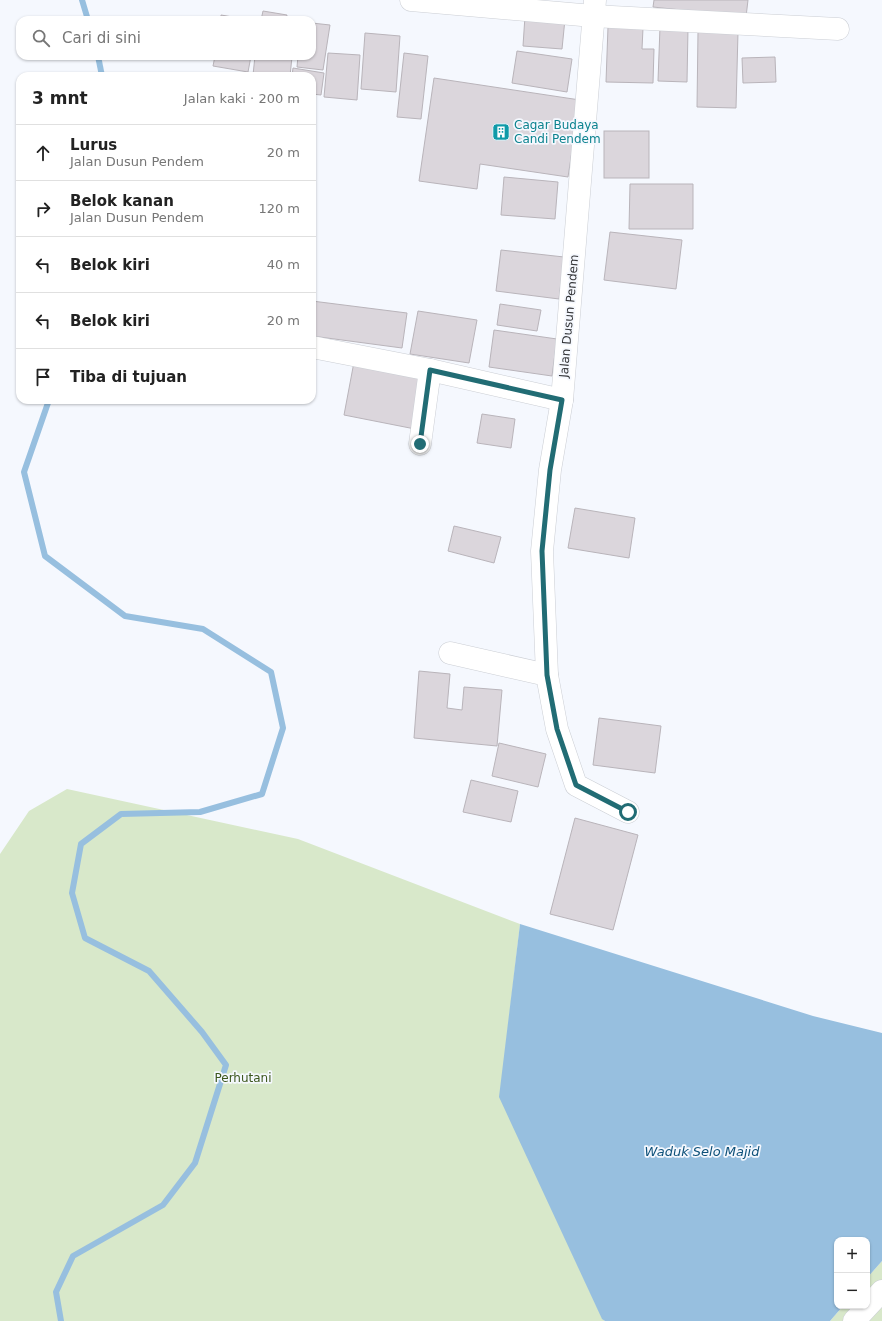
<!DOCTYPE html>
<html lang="id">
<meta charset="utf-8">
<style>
body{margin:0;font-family:"DejaVu Sans",sans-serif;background:#f6f6f6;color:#222}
.controls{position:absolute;right:12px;bottom:12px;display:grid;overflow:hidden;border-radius:8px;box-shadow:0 1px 3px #0004}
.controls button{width:36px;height:36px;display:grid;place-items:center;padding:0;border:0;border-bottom:1px solid #e0e0e0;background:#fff;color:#222;font:20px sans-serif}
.stop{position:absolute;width:12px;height:12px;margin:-9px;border:3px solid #216c74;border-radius:50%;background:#fff}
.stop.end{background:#216c74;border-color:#fff;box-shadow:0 1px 4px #0008}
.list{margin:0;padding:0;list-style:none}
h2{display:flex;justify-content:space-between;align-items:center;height:52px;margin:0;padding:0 16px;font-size:17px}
h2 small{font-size:13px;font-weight:400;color:#767676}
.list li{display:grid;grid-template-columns:26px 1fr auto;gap:12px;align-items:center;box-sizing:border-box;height:56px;padding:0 16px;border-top:1px solid #e0e0e0}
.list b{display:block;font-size:15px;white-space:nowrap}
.list p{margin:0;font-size:13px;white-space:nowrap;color:#767676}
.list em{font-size:13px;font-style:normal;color:#767676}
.icon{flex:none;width:22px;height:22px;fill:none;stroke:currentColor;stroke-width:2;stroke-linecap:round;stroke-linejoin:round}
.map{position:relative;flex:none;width:882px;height:1321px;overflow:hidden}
.search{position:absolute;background:#fff;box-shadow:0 1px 3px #0004;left:16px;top:16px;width:300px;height:44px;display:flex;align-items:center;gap:10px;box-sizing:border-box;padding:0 14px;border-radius:12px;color:#767676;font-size:15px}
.panel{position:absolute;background:#fff;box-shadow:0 1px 3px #0004;left:16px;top:72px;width:300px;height:332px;border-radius:12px}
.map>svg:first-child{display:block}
.green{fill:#d8e8ca}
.water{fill:#97bfdf}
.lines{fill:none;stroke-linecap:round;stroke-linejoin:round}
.stream{stroke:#97bfdf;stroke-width:6}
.building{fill:#dbd6dc;stroke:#b9b4ba}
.minor-casing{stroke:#cbced4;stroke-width:23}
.minor{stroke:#fff;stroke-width:22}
.route{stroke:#216c74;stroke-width:5}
.labels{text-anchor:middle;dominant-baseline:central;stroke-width:3.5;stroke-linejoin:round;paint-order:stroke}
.culture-label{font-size:12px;fill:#0d838f;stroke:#f5f8fe;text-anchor:start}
.street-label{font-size:12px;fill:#333437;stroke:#f5f8fe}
.park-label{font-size:12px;fill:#3c571c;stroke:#f5f8fe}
.water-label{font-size:13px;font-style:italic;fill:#0d5079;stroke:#f5f8fe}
</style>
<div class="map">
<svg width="882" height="1321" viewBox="0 0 882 1321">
<rect width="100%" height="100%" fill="#f5f8fe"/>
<g class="green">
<polygon points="67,789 298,839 520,924 500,1097 602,1318 605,1321 0,1321 0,854 29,811"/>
<polygon points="882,1261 882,1321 830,1321 843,1306 867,1306 867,1278"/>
</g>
<polygon class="water" points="520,924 813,1016 882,1033 882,1261 867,1278 867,1240 837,1240 837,1306 843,1306 830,1321 605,1321 602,1319 499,1097"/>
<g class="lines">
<g class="stream">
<polyline points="82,0 88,20"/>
<polyline points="98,56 102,76"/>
<polyline points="49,400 24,472 45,556 125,616 203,629 271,672 283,728 262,794 200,812 121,814 81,844 72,893 85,938 149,971 202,1032 226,1065 195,1163 163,1205 73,1256 56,1292 61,1321"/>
</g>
</g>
<g class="building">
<polygon points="654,0 748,0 746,17 653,7"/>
<polygon points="263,11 287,15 286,20 261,20"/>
<polygon points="221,15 250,20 221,20"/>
<polygon points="525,16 565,19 562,49 523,46"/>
<polygon points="312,23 330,25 323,70 297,67 298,56 312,56"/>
<polygon points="608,27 643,28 642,49 654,49 653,83 606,82"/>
<polygon points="660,27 688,28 687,82 658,81"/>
<polygon points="698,32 738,32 736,108 697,107"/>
<polygon points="365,33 400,36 396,92 361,89"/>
<polygon points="517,51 572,59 567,92 512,83"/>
<polygon points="328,53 360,55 357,100 324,97"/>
<polygon points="404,53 428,56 421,119 397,117"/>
<polygon points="215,56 251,56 248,72 213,66"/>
<polygon points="255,56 292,57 290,76 253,75"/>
<polygon points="775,57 776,82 743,83 742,58"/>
<polygon points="293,68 324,73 321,95 312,94 312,76 292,76"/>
<polygon points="434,78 580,100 568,177 480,164 477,189 419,181"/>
<rect x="604" y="131" width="45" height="47"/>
<polygon points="504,177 558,182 555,219 501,215"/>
<polygon points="630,184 693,184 693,229 629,229"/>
<polygon points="610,232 682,240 676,289 604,280"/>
<polygon points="501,250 564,257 559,299 496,291"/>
<polygon points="312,301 407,313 402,348 312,336"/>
<polygon points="500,304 541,310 537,331 497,325"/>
<polygon points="418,311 477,320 469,363 410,354"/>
<polygon points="494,330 557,339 552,376 489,367"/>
<polygon points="354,362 426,376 415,429 344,415"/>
<polygon points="482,414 515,419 511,448 477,443"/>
<polygon points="575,508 635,518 629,558 568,548"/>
<polygon points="454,526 501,537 494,563 448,551"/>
<polygon points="419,671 450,674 447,708 462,710 464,687 502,690 497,746 414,738"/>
<polygon points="599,718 661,726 655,773 593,765"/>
<polygon points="499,743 546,754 538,787 492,776"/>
<polygon points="471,780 518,791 511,822 463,812"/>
<polygon points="575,818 638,835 613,930 550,914"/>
</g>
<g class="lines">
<defs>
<g id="minor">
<polyline points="411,0 593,16 838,29"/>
<polyline points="595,0 562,400 550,470 542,551 547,675 557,729 576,785 628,812"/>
<polyline points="312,347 430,370"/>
<polyline points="420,444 430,370 562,400"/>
<polyline points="450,653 547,675"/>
<polyline points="854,1321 882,1291"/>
</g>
</defs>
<use href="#minor" class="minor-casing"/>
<use href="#minor" class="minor"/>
</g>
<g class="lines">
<polyline class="route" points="420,444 430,370 562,400 550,470 542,551 547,675 557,729 576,785 628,812"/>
</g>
<defs>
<symbol id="building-square" viewBox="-11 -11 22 22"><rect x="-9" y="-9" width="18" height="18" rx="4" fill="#0f9aa8" stroke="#f5f8fe"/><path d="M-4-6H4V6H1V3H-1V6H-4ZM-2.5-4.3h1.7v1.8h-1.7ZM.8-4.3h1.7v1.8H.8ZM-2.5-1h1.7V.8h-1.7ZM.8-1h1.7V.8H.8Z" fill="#fff"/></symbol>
</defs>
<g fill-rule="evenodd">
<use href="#building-square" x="491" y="122" width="20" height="20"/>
</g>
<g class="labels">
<g class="culture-label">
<text x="514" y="125">Cagar Budaya<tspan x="514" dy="14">Candi Pendem</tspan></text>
</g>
<g class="street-label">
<text transform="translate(569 316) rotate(-85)">Jalan Dusun Pendem</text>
</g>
<g class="park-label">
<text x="243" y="1078">Perhutani</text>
</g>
<g class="water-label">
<text x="702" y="1151">Waduk Selo Majid</text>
</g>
</g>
</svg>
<div class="controls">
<button>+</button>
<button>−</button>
</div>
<div class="stop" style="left:628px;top:812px"></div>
<div class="stop end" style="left:420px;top:444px"></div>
<div class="search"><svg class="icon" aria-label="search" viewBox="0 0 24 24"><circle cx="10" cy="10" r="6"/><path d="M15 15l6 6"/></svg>Cari di sini</div>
<section class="panel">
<h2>3 mnt<small>Jalan kaki · 200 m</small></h2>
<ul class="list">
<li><svg class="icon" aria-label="ahead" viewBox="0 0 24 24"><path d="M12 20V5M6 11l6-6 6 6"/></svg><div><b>Lurus</b><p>Jalan Dusun Pendem</p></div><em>20 m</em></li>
<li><svg class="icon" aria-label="right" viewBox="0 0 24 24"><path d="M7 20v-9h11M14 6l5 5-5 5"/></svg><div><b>Belok kanan</b><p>Jalan Dusun Pendem</p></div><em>120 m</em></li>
<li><svg class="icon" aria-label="left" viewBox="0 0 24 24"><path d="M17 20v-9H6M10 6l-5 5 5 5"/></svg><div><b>Belok kiri</b></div><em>40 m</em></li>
<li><svg class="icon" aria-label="left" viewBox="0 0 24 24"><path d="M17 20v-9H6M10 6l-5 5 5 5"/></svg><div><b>Belok kiri</b></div><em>20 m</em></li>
<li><svg class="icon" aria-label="arrive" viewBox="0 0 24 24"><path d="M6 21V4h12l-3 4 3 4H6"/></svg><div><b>Tiba di tujuan</b></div></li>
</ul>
</section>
</div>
